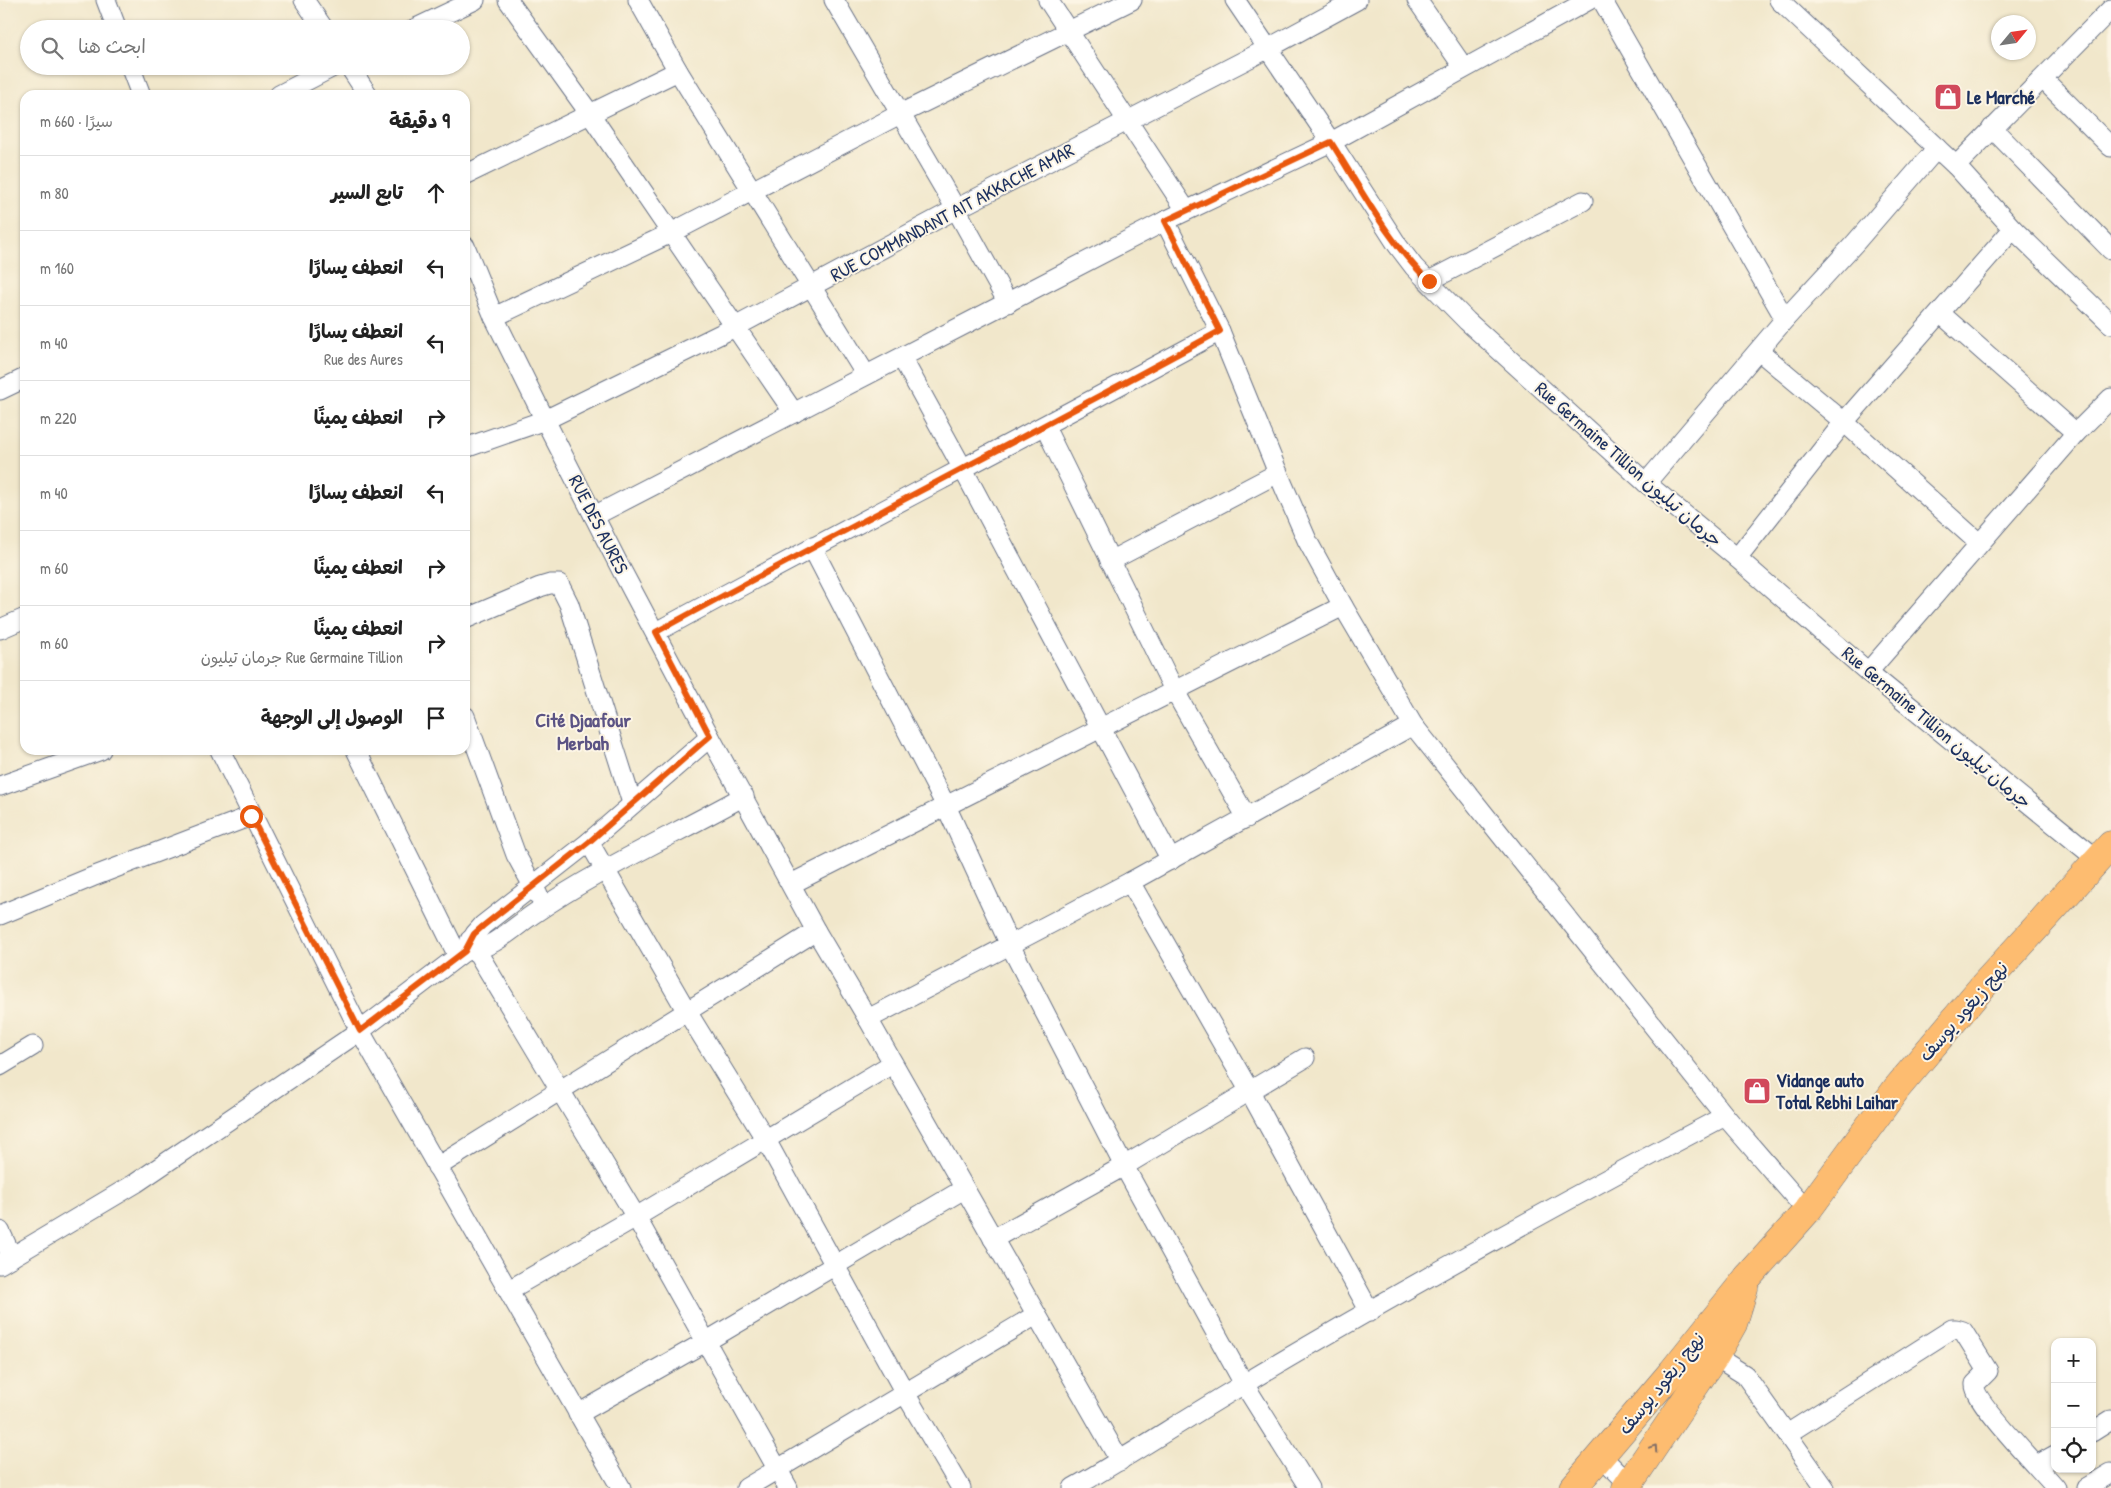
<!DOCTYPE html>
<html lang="ar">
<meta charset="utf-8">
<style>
body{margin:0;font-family:"Patrick Hand","Playpen Sans Arabic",sans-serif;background:#f6f6f6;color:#222;direction:rtl}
.controls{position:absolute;right:15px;bottom:15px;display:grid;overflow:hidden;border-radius:10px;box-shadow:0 1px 4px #0004}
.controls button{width:45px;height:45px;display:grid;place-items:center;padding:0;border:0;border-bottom:1px solid #e0e0e0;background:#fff;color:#222;font:25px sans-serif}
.compass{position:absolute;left:1991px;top:15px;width:45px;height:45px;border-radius:50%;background:#fff;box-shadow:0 1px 4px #0004;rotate:61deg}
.stop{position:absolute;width:15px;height:15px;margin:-11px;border:4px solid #ea580c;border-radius:50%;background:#fff}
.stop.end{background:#ea580c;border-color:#fff;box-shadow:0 1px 5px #0008}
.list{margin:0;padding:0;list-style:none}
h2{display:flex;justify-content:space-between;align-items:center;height:65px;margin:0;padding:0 20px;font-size:21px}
h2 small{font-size:16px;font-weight:400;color:#767676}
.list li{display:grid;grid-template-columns:32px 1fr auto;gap:15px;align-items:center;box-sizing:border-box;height:75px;padding:0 20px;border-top:1px solid #e0e0e0}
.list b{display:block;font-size:19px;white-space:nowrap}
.list p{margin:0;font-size:16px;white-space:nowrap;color:#767676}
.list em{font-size:16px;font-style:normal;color:#767676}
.icon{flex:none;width:28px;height:28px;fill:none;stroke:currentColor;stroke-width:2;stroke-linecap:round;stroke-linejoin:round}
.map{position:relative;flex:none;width:2111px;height:1488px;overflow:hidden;direction:ltr}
.search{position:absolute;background:#fff;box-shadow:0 1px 4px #0004;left:20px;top:20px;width:450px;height:55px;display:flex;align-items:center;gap:12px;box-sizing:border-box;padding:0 18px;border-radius:28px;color:#767676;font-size:19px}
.panel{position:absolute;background:#fff;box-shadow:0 1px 4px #0004;left:20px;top:90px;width:450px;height:665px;border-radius:15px;direction:rtl}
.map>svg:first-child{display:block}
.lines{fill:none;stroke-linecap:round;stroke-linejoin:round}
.minor-casing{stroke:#666f84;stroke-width:21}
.primary-casing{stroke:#666f84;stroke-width:29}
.trunk-casing{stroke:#666f84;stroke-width:29}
.minor{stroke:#fff;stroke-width:19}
.primary{stroke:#fdbc6f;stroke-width:28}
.trunk{stroke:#fdbc6f;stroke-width:28}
.oneway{stroke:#816e66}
.route{stroke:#ea580c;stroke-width:6}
.labels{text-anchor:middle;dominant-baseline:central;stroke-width:4;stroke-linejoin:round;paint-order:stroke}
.poi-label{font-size:19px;font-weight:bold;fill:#1b2f5e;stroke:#fcf5e5;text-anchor:start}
.street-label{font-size:19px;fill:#1b2f5e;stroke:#fcf5e5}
.neighbourhood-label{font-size:20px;font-weight:bold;fill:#5b5384;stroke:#fcf5e5}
</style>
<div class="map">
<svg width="2111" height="1488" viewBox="0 0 2111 1488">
<rect width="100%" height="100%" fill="#fcf5e5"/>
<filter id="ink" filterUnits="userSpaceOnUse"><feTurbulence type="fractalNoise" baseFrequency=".02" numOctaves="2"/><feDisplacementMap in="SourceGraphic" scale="10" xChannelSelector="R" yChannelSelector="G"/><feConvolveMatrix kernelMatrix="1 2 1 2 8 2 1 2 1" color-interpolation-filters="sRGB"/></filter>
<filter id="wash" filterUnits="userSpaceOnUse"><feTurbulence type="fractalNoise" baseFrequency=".0096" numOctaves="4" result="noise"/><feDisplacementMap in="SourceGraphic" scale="20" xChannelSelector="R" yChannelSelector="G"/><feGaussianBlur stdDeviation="1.12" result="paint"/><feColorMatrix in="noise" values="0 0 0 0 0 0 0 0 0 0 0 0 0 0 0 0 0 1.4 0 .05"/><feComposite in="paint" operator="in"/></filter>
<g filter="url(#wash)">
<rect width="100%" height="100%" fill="#f1e7cb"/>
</g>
<g filter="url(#ink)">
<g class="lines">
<defs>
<g id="minor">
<polyline points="106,0 117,29"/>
<polyline points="304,0 324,29"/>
<polyline points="508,0 590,114 794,413"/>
<polyline points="638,0 678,71 866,375"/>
<polyline points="834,0 956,209 1008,303"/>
<polyline points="1048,0 1186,210"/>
<polyline points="1235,0 1331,142 1398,246 1414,267 1467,321 1646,483 1737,558 1868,672 2098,860"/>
<polyline points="1417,0 1464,68"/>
<polyline points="1602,0 1785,319 1646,483"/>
<polyline points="1779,0 1956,166 2013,229 2111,324"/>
<polyline points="414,29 475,0"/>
<polyline points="130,66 141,95"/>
<polyline points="349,66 368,95"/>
<polyline points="2043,79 2111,147"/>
<polyline points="279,95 335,66"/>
<polyline points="1992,128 2111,250"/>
<polyline points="1956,166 2111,9"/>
<polyline points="465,175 678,71"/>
<polyline points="1165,221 1220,331 1278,473 1307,540 1343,606 1413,725 1725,1116"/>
<polyline points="465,246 494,317 545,420 622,571 710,737 816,931 868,1019 1120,1461"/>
<polyline points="1429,281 1583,201"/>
<polyline points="1940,313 2076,433"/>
<polyline points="494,317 671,233 900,114 1132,0"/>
<polyline points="1785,319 1855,243 1937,148"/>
<polyline points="1759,351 1844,422 1979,543"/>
<polyline points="902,358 963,469 1171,860"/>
<polyline points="0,390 25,378"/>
<polyline points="1045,427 1174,690 1247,818"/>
<polyline points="465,448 545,420 735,327 956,209 1267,49 1357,0"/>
<polyline points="594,516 1165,221 1331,142 1589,0"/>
<polyline points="812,547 946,806 1010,945 1124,1166 1244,1384 1309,1488"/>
<polyline points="1737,558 1844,422 2013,229"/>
<polyline points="1110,561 1278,473"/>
<polyline points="465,619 540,587 550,584 559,584 569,604 632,803"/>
<polyline points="0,629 25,618"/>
<path d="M 656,632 C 843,530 1033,433 1220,331"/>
<polyline points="1868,672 2076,433 2111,398"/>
<polyline points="465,716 516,855 538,895"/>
<polyline points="220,750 360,1031 621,1488"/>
<polyline points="356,750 458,956"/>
<polyline points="0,786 101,750"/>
<polyline points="589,842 686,1010 766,1140 905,1393 961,1488"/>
<polyline points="1130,882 1249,1090 1370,1312"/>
<polyline points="791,884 1343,606"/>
<polyline points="0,915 92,877 251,816"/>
<polyline points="470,940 636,1217 788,1488"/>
<path d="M 466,951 C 491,950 512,929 532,915 C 598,869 674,835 744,796"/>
<polyline points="868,1019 1130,882 1413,725"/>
<polyline points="0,1066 33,1046"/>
<polyline points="437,1167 816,931"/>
<polyline points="0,1231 12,1257"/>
<polyline points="993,1239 1124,1166 1305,1058"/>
<polyline points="0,1264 136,1183 360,1031 465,951 475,934 483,925 589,842 710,737"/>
<polyline points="509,1290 636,1217 892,1064"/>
<polyline points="1705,1350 1745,1375 1825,1488"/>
<polyline points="578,1414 707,1341 964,1189"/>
<polyline points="2092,1432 2111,1420"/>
<path d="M 1787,1434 L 1952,1329 L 1956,1329 L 1963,1331 L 1988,1371 L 1975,1384 C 1972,1400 2043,1472 2056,1488"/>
<polyline points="1600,1455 1633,1488"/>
<polyline points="2037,1465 2055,1455"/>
<polyline points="746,1488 1036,1315"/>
<path d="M 1073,1488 C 1131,1455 1186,1418 1244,1384 C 1401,1290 1562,1202 1725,1116 L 1807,1211"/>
<polyline points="2086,1488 2111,1473"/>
</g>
<polyline id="primary" points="1748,1277 1807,1211 1897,1088 1983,986 2111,845"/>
<g id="trunk">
<polyline points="1573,1488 1672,1372 1748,1277"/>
<polyline points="1626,1488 1715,1356 1733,1324 1744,1288"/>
</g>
</defs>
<use href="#minor" class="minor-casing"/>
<use href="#primary" class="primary-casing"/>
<use href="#trunk" class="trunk-casing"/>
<use href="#minor" class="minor"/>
<use href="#primary" class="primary"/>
<use href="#trunk" class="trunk"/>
</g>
<defs><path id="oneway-chevron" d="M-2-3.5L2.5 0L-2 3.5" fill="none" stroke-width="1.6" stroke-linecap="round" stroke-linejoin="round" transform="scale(1.25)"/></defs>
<use class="oneway" href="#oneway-chevron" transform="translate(1654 1448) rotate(-56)"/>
</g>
<g class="lines" filter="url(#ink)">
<path class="route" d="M 251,816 L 360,1031 L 465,951 L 474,934 L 483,926 L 589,842 L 710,736 L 656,632 C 843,530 1033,433 1220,331 L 1165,221 L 1331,142 C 1361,189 1388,242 1429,281"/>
</g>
<defs>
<symbol id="shop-square" viewBox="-11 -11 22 22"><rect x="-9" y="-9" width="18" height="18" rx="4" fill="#d1495b" stroke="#fcf5e5"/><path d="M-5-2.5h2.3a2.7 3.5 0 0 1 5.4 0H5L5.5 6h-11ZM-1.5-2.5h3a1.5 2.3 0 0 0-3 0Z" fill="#fff"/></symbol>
</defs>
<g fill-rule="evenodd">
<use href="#shop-square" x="1932" y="81" width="32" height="32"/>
<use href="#shop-square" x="1741" y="1075" width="32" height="32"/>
</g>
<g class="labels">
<g class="poi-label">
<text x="1967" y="97">Le Marché</text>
<text x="1776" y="1080">Vidange auto<tspan x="1776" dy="22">Total Rebhi Laihar</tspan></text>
</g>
<g class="street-label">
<text transform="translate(952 212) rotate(-28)">RUE COMMANDANT AIT AKKACHE AMAR</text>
<text transform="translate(1629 464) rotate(41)">Rue Germaine Tillion جرمان تيليون</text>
<text transform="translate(599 524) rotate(63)">RUE DES AURES</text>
<text transform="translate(1937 727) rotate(40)">Rue Germaine Tillion جرمان تيليون</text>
<text transform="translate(1963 1011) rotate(-49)">نهج زيغود يوسف</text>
<text transform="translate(1661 1383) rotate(-51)">نهج زيغود يوسف</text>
</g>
<g class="neighbourhood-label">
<text x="583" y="719">Cité Djaafour<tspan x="583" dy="23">Merbah</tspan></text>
</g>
</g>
</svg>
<div class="controls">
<button>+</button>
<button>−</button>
<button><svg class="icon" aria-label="locate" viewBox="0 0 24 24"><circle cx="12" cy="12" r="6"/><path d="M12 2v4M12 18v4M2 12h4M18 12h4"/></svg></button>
</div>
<svg class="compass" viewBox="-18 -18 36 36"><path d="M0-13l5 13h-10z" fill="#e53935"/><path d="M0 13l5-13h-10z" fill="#767676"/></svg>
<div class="stop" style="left:251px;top:816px"></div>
<div class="stop end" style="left:1429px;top:281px"></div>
<div class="search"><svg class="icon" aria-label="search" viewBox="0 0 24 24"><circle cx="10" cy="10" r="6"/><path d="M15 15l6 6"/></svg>ابحث هنا</div>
<section class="panel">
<h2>9 دقيقة<small>سيرًا · 660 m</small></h2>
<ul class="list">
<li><svg class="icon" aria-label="ahead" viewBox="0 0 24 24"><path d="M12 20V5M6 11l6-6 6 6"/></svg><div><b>تابع السير</b></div><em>80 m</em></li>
<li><svg class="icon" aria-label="left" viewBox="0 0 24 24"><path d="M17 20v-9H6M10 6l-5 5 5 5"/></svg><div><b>انعطف يسارًا</b></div><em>160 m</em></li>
<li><svg class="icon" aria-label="left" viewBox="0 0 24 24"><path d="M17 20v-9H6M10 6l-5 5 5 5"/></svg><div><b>انعطف يسارًا</b><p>Rue des Aures</p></div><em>40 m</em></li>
<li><svg class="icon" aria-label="right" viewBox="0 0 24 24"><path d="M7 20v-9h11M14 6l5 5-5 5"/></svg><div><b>انعطف يمينًا</b></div><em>220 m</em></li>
<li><svg class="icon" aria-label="left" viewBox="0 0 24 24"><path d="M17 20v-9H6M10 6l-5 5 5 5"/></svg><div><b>انعطف يسارًا</b></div><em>40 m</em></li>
<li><svg class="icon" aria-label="right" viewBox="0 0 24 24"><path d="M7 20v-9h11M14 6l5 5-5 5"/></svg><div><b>انعطف يمينًا</b></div><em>60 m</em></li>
<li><svg class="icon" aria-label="right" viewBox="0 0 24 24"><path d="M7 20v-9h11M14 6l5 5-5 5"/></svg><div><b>انعطف يمينًا</b><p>Rue Germaine Tillion جرمان تيليون</p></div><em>60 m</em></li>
<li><svg class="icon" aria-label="arrive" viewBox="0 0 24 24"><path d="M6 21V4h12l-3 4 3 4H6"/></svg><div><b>الوصول إلى الوجهة</b></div></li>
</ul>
</section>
</div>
